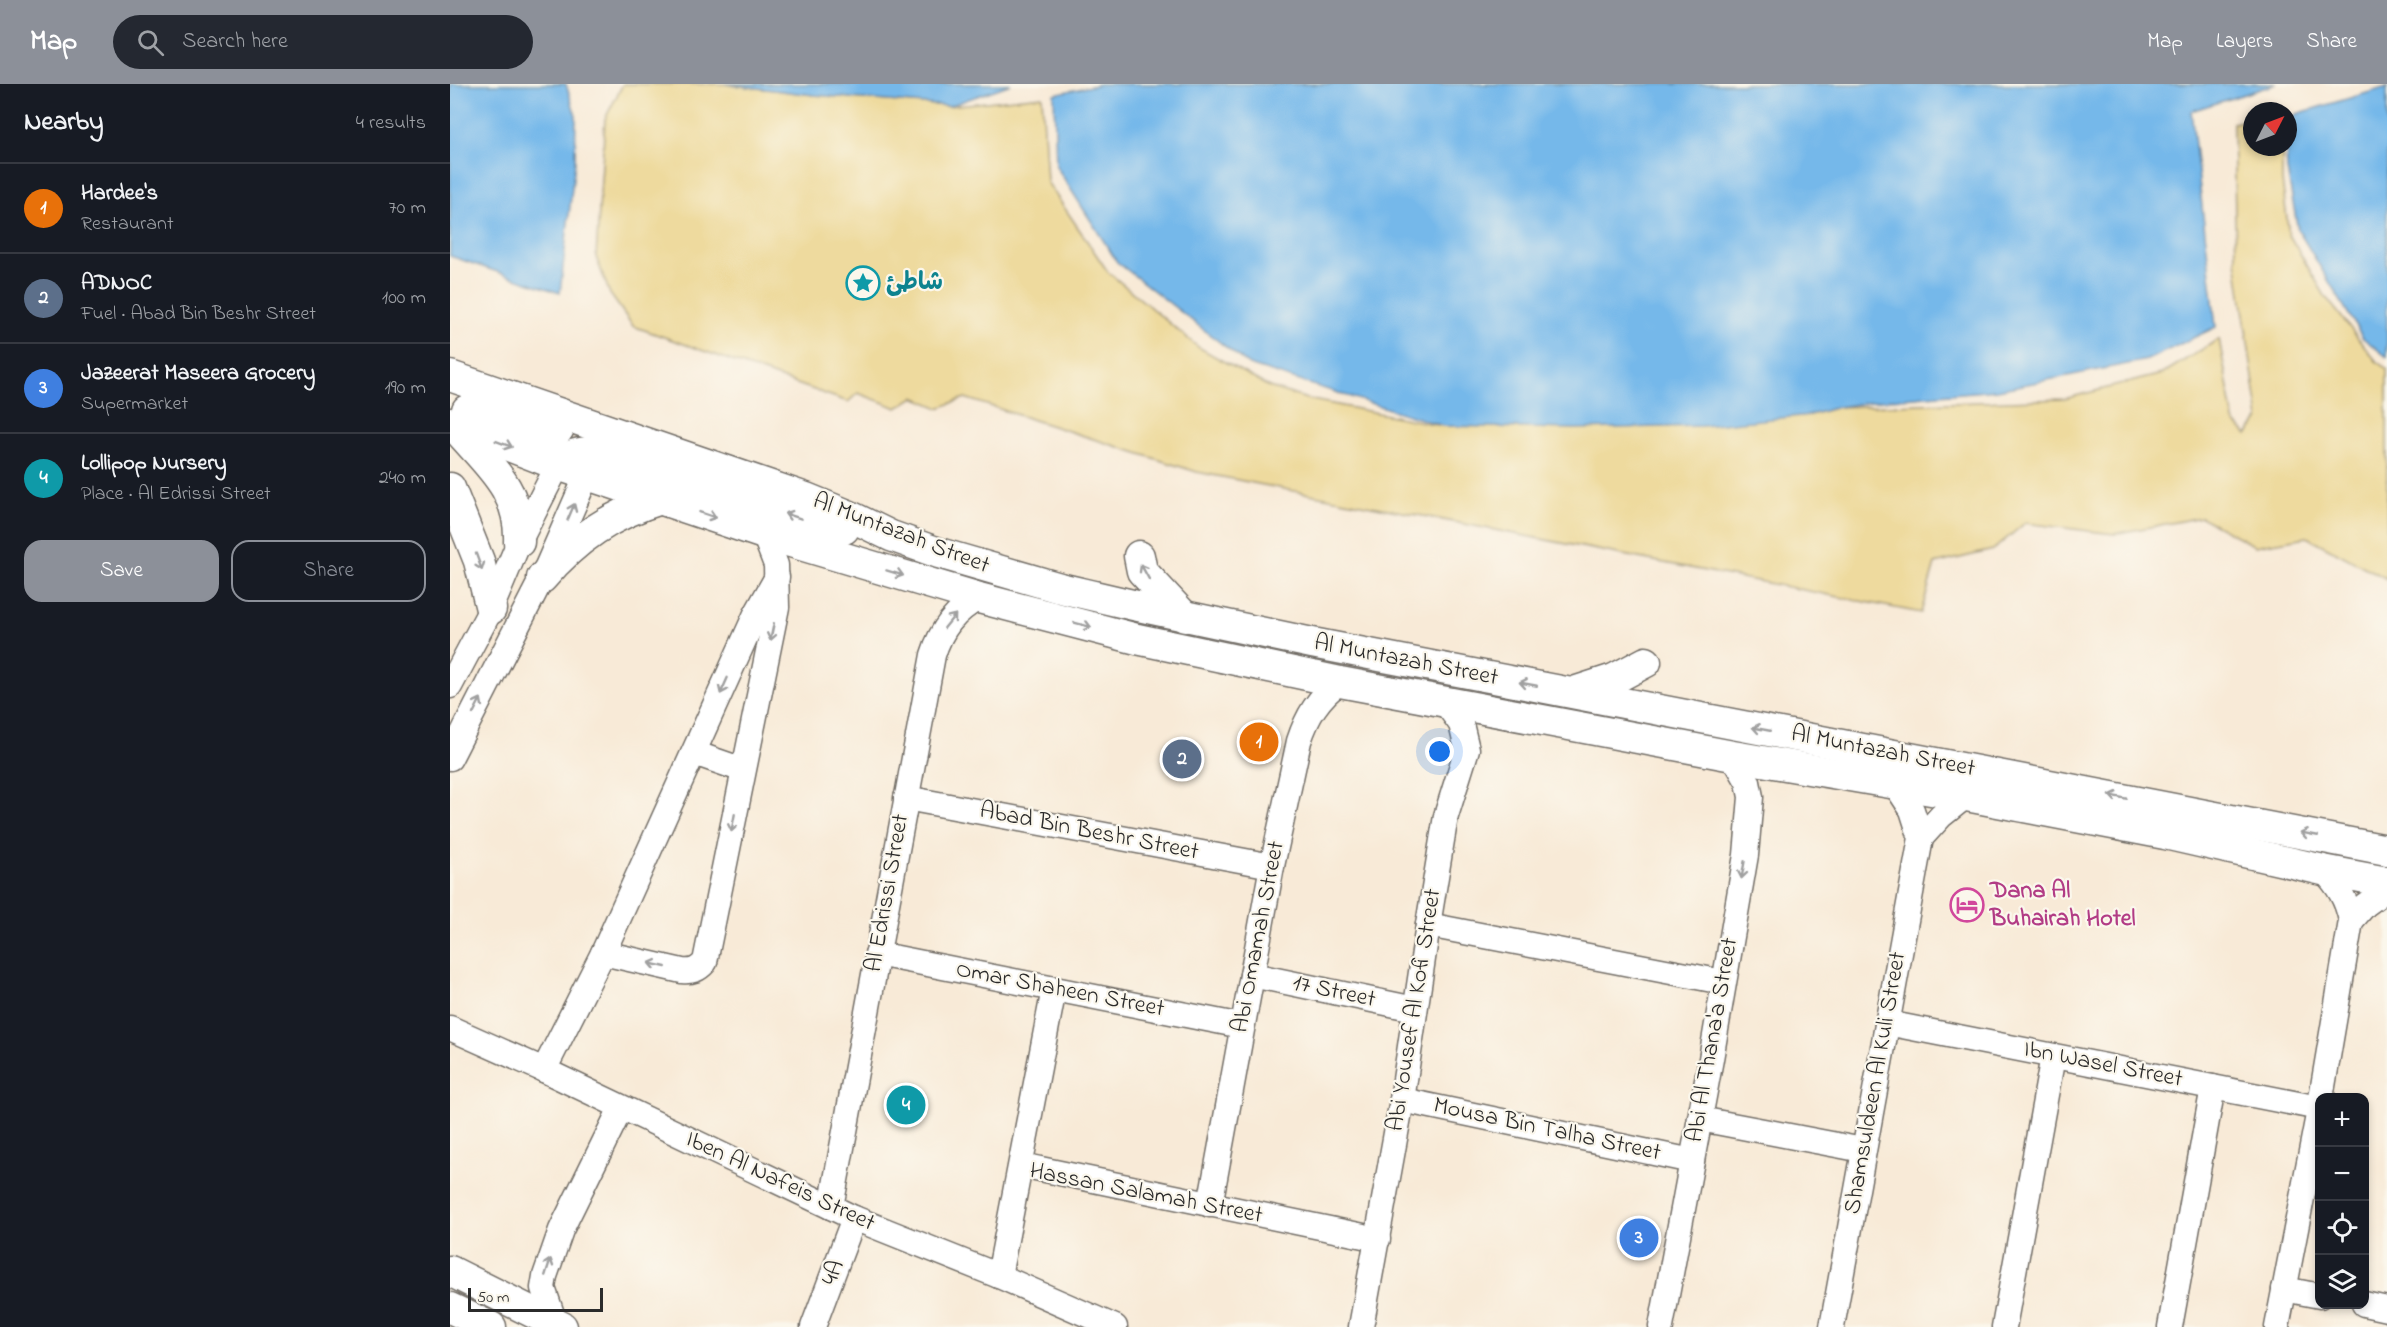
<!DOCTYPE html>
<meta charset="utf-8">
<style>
body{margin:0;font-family:"Indie Flower","Playpen Sans Arabic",sans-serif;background:#242831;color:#f1f3f6}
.controls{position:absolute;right:18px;bottom:18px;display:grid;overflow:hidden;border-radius:12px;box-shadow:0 3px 9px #0003}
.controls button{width:54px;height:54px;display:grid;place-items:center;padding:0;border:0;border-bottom:2px solid #363941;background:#171b24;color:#f1f3f6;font:30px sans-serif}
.compass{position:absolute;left:1793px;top:18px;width:54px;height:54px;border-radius:50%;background:#171b24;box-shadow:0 3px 9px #0003;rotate:48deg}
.scale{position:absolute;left:18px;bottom:15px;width:135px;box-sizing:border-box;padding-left:6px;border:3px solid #2b2b2b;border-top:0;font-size:16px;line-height:21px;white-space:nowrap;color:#2b2b2b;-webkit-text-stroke:4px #fbf7ec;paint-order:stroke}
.you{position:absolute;left:990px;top:668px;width:21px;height:21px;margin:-15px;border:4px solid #fff;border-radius:50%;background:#1a73e8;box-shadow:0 0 0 9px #1a73e833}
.badge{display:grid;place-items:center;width:39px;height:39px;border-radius:50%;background:#8c9099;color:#fff;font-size:20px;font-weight:700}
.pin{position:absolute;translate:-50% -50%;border:3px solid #fff;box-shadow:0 2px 6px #0006}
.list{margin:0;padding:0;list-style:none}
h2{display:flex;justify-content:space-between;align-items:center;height:78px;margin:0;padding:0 24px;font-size:26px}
h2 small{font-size:20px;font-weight:400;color:#9ea1a6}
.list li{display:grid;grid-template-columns:39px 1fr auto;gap:18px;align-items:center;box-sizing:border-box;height:90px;padding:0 24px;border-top:2px solid #363941}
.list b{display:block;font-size:22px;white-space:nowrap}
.list p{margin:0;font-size:20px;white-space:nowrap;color:#9ea1a6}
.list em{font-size:20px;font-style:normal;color:#9ea1a6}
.actions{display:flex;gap:12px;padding:18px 24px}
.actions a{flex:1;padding:14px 0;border:2px solid #8c9099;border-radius:18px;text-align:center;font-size:21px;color:#8c9099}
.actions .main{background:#8c9099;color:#fff}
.icon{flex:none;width:33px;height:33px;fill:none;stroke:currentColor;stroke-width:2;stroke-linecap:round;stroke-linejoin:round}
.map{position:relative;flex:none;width:1937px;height:1243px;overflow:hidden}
header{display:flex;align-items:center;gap:36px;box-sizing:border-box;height:84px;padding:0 30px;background:#8c9099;color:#fff}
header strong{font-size:28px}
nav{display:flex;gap:33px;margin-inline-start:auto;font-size:21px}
.search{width:420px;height:54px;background:#242831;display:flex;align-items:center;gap:15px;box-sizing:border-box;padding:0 21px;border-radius:33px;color:#9ea1a6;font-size:22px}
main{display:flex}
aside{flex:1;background:#171b24}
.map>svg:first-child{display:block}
.sand{fill:#eeda9e;stroke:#8c8264;stroke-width:1.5}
.water{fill:#74b8ea;stroke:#50728a;stroke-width:1.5}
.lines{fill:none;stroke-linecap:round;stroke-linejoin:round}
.minor-casing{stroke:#736e67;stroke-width:27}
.major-casing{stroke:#736e67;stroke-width:33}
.minor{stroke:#fff;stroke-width:24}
.major{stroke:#fff;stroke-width:30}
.oneway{stroke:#a0a0a0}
.labels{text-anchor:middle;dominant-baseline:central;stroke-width:4.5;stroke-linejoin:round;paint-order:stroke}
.culture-label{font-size:24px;font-weight:bold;fill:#0d838f;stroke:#fbf7ec;text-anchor:start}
.street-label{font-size:24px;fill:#2b2b2b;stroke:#fbf7ec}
.hotel-label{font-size:24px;font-weight:bold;fill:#b23c85;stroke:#fbf7ec;text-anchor:start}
</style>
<header>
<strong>Map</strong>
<div class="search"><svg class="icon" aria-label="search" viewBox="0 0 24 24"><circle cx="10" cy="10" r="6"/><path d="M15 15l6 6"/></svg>Search here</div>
<nav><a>Map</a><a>Layers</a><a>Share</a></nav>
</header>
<main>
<aside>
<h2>Nearby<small>4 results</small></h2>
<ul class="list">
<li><span class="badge" style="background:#e8710a">1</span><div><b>Hardee's</b><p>Restaurant</p></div><em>70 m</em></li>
<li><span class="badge" style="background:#5c6f8a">2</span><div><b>ADNOC</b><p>Fuel · Abad Bin Beshr Street</p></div><em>100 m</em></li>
<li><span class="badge" style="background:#3f7fe0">3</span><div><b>Jazeerat Maseera Grocery</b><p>Supermarket</p></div><em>190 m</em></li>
<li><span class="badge" style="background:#0f9aa8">4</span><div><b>Lollipop Nursery</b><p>Place · Al Edrissi Street</p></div><em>240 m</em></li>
</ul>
<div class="actions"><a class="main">Save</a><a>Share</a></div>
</aside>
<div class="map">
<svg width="1937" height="1243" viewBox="0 0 1937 1243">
<rect width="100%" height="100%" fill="#fbf7ec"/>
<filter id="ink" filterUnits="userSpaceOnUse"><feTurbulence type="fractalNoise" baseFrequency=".0167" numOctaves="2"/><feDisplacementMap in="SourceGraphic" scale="12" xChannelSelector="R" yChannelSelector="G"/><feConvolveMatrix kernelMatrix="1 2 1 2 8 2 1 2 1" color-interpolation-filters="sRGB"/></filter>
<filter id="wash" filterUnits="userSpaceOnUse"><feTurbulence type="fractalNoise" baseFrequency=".008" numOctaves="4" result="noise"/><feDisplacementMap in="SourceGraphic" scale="24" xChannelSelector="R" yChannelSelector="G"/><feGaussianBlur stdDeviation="1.35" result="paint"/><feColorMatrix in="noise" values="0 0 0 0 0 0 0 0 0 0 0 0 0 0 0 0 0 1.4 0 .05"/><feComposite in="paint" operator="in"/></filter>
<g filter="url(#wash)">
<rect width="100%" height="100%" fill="#f8ead7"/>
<polygon class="sand" points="173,0 275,0 364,11 499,22 592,12 597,98 658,188 748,263 819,303 857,315 993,342 1360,331 1388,323 1614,315 1712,290 1769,255 1784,337 1797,351 1809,335 1786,176 1783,39 1802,36 1802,63 1832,63 1832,96 1839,151 1875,212 1927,278 1937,285 1937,495 1857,453 1805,462 1751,433 1664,450 1575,439 1543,466 1485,480 1471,529 747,388 515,314 489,324 464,313 447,324 408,309 398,318 183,242 160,210 146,173 155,35"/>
<g class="water">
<polygon points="0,0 116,0 126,32 125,78 110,209 0,172"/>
<polygon points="275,0 561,0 499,22 364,11"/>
<polygon points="650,0 1826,0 1741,27 1766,243 1697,276 1547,306 1441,315 1388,323 1360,331 1252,342 1125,345 993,342 799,281 667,178 606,82 604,10"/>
<polygon points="1937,3 1937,273 1913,254 1848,146 1837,86 1836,63 1838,63 1838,41 1846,30"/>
</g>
</g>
<g filter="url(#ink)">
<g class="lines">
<defs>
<g id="minor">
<polyline points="0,602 41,525 69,458 108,381"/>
<polyline points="244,669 293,686"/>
<polyline points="0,674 92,494 137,391 138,372"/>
<polyline points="456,714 822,782"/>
<polyline points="1471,754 1491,732 1516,712"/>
<polyline points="1901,837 1915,821 1937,805"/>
<polyline points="978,841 1273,898"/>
<path d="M 153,869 L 232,887 C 242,888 248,886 255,878 L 327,523 L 326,481 L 314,450"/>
<polyline points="427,870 792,942"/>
<polyline points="802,891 965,925"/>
<polyline points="1437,939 1869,1024"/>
<polyline points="0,944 94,986 404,1134 549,1192 665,1243"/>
<polyline points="94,986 153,869 305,532 327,493"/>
<path d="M 1871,1014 L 1901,837 C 1897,816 1888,801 1873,786"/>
<polyline points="952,1016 1242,1077"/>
<polyline points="1250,1035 1413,1066"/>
<polyline points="571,1081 928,1155"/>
<path d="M 760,1121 L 822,782 L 849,657 C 857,633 868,613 890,598"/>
<path d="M 381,1123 L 483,571 C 491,545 505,527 529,514"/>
<polyline points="549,1192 604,905"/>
<polyline points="1834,1205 1870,1212"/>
<polyline points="1914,1220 1937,1225"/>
<polyline points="105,1239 93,1204 95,1192 111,1146 171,1024"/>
<polyline points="363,1243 404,1134"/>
<polyline points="911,1243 952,1016 978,841 996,732 1017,665 1011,640 994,617"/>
<polyline points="1211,1243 1261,975 1296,771 1301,713 1298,698 1283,672"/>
<polyline points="1382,1243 1471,754 1462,726 1445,700"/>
<polyline points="1554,1243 1603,972"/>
<polyline points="1720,1243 1763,1003"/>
<polyline points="1827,1243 1870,1021"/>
</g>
<g id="major">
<polyline points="0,292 356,414 400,432 441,452 489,469 610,504 683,521 862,559 1937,766"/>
<polyline points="17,326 98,352 108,346 111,340 106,329"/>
<polyline points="0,339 108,381 314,450 529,514 687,555 890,598 1283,672 1516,712 1715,750 1873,786 1937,798"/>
<path d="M 6,344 C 38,381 71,406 69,458"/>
<path d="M 108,381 C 117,372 125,369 138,368 L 354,436 L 394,445"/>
<polyline points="0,404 29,477 41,525"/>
<polyline points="689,472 692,487 735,533"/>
<path d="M 92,494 C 125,455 162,430 211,415"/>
<polyline points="1127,607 1164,595 1196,578"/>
<polyline points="0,1187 112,1243"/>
<polyline points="0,1224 41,1243"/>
</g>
</defs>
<use href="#minor" class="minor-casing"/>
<use href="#major" class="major-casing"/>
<use href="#minor" class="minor"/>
<use href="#major" class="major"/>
</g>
<defs><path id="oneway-shaft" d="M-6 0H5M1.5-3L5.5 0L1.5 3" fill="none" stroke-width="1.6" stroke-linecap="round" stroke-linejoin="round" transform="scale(1.5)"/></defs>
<g class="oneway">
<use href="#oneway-shaft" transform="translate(54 360) rotate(21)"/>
<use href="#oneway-shaft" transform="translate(121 428) rotate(-67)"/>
<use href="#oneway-shaft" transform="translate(258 431) rotate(19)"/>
<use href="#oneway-shaft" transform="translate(343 432) rotate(-162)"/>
<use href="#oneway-shaft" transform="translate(29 478) rotate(70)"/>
<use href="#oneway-shaft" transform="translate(695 488) rotate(-119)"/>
<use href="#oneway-shaft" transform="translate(445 489) rotate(17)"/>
<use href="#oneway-shaft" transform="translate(500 537) rotate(-51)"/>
<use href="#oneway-shaft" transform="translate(633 541) rotate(15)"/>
<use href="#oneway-shaft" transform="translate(322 548) rotate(102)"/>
<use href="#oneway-shaft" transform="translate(1078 600) rotate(-169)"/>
<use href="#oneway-shaft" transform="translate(274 602) rotate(114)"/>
<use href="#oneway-shaft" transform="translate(27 622) rotate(-63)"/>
<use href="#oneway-shaft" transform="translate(1311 645) rotate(-169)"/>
<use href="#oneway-shaft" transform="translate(1668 713) rotate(-169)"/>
<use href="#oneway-shaft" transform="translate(283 739) rotate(101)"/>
<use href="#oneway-shaft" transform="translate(1859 750) rotate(-169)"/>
<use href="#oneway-shaft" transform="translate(1293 786) rotate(100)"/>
<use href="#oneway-shaft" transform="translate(207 881) rotate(-167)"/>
<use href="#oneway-shaft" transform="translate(98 1183) rotate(-72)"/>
</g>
</g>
<defs>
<symbol id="sight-ring" viewBox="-11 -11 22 22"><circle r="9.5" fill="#fbf7ec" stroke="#0f9aa8" stroke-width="1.5"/><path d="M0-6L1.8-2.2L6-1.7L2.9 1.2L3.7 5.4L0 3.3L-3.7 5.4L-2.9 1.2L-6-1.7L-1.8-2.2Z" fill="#0f9aa8"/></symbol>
<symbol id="hotel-ring" viewBox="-11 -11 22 22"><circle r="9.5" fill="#fbf7ec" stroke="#d1479c" stroke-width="1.5"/><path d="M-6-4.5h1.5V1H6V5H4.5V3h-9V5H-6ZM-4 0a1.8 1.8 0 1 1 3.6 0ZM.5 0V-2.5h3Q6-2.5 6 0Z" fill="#d1479c"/></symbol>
</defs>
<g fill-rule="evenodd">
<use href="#sight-ring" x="394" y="180" width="38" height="38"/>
<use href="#hotel-ring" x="1498" y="802" width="38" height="38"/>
</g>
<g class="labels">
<g class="culture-label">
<text x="436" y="199">شاطئ</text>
</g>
<g class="street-label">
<text transform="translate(451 450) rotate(21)">Al Muntazah Street</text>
<text transform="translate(956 577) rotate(11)">Al Muntazah Street</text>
<text transform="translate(1433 668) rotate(11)">Al Muntazah Street</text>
<text transform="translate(639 748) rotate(11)">Abad Bin Beshr Street</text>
<text transform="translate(438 809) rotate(-80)">Al Edrissi Street</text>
<text transform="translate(809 853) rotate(-79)">Abi Omamah Street</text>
<text transform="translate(610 906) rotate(11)">Omar Shaheen Street</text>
<text transform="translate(884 908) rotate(12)">17 Street</text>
<text transform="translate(965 926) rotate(-81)">Abi Yousef Al Kofi Street</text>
<text transform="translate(1263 956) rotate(-80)">Abi Al Thana'a Street</text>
<text transform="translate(1653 981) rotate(11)">Ibn Wasel Street</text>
<text transform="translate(1426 999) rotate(-80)">Shamsuldeen Al Kuli Street</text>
<text transform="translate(1097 1046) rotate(12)">Mousa Bin Talha Street</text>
<text transform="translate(330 1098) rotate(25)">Iben Al Nafeis Street</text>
<text transform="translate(696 1110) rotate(11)">Hassan Salamah Street</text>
<text transform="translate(384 1189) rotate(-69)">4A</text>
</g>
<g class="hotel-label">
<text x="1540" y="807">Dana Al<tspan x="1540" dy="28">Buhairah Hotel</tspan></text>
</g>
</g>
</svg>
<div class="controls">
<button>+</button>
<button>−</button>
<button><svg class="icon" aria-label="locate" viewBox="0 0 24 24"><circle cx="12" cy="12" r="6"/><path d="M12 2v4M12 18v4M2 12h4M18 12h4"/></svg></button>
<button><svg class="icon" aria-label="layers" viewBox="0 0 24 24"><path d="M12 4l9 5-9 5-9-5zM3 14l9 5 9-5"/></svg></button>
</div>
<svg class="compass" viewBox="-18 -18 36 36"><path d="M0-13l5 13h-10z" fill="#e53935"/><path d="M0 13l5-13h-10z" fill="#9ea1a6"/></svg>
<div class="scale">50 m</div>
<div class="you"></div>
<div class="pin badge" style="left:809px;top:658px;background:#e8710a">1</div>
<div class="pin badge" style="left:732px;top:675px;background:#5c6f8a">2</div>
<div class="pin badge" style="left:1189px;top:1154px;background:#3f7fe0">3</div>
<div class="pin badge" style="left:456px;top:1021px;background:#0f9aa8">4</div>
</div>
</main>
